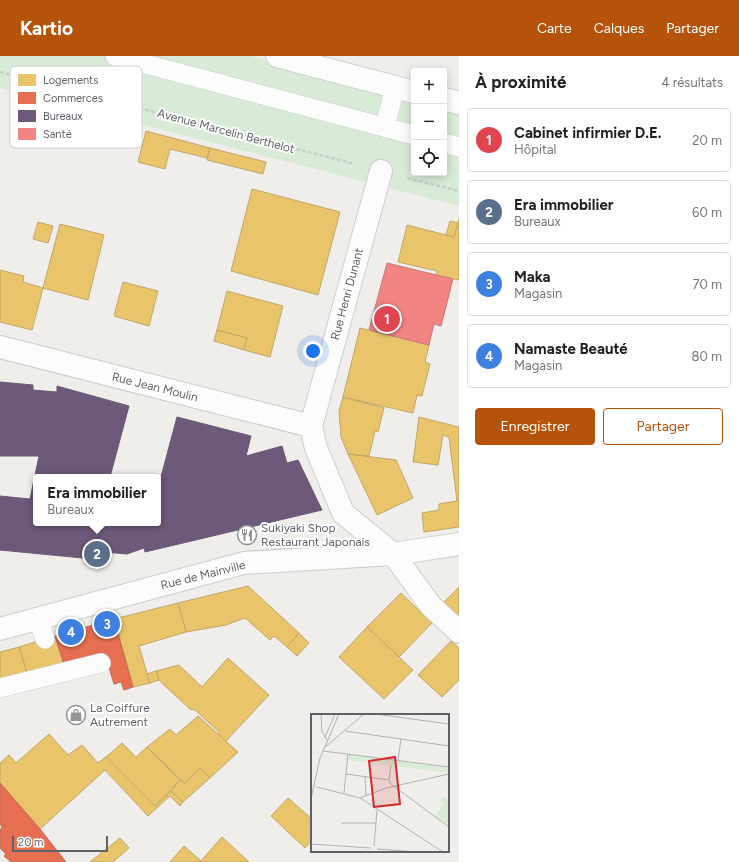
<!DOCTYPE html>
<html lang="fr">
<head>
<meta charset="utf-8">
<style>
	:root { --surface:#fff; --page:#f6f6f6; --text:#202124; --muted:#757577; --line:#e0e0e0; --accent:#b45309 }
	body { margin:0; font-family:Figtree,sans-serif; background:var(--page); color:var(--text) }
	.controls { position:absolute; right:12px; top:12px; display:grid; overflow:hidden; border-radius:4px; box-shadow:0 2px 10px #0003 }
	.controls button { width:36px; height:36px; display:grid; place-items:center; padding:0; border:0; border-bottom:1px solid var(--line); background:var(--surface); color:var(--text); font:20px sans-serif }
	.scale { position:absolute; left:12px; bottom:10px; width:96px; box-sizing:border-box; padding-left:4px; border:2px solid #5f6368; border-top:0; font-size:11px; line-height:14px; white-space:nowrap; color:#5f6368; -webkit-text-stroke:3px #fff; paint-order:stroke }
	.you { position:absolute; left:313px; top:295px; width:14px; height:14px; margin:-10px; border:3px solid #fff; border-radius:50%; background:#1a73e8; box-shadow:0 0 0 6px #1a73e833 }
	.badge { display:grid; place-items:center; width:26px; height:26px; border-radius:50%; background:var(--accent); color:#fff; font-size:13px; font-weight:700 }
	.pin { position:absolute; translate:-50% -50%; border:2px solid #fff; box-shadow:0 1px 4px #0006 }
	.popup { position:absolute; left:33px; top:418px; width:128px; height:52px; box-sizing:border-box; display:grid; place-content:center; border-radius:4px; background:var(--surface); filter:drop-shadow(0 1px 3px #0005); font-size:13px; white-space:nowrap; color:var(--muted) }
	.popup b { font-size:15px; color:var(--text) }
	.popup::after { content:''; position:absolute; left:50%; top:100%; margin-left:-8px; border:8px solid transparent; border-top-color:var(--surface) }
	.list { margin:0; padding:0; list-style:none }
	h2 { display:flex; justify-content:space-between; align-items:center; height:52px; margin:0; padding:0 16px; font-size:17px }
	h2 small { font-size:13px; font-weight:400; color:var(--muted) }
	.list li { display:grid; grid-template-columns:26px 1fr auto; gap:12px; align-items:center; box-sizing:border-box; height:64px; margin:0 8px 8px; padding:0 8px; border:1px solid var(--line); border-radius:4px }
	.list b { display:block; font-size:15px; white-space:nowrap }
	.list p { margin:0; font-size:13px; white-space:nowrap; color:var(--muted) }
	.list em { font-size:13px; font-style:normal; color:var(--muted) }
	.actions { display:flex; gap:8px; padding:12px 16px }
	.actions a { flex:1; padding:9px 0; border:1px solid var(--accent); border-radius:4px; text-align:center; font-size:14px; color:var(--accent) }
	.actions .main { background:var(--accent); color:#fff }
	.icon { flex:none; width:22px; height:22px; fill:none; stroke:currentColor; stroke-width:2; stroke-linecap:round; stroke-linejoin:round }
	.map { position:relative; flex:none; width:459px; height:806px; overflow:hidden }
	header { display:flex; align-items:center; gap:24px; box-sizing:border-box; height:56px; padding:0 20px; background:var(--accent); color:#fff }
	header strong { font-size:19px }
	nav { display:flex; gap:22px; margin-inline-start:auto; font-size:14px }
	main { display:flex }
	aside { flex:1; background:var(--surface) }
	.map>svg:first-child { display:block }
</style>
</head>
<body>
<header>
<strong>Kartio</strong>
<nav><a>Carte</a><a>Calques</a><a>Partager</a></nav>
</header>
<main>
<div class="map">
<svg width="459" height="806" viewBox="0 0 459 806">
	<rect width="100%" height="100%" fill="#efeeea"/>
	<polygon fill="#d8ebd6" points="0,0 250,0 414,43 414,117 444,117 444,50 459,54 459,150 0,32"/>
	<g fill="#e9c46a" stroke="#c0a769">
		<polygon points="87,60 110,65 106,80 84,74"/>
		<polygon points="146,75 210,92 207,102 170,93 165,113 138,106"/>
		<polygon points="210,92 266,106 263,118 207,104"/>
		<polygon points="252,133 340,156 318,239 231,215"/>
		<polygon points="459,163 459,224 436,219 437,215 398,206 407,169 454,181"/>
		<polygon points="450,165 458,167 454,181 446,179"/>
		<polygon points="38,166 53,170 48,187 33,183"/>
		<polygon points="60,168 104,179 88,244 43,232"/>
		<polygon points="0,214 24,220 23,226 43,232 32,274 0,266"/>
		<polygon points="123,226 158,235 149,270 114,260"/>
		<polygon points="227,235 283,250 270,301 244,294 247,282 217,274"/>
		<polygon points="360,272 429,289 425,306 430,308 422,340 417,339 413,357 343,341"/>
		<polygon points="217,274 247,282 244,294 214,285"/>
		<polygon points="343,341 384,352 378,376 375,375 369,400 348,398 341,381 339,355"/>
		<polygon points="419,361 459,371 459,445 457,445 449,381 443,379 438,409 413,406"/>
		<polygon points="348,398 396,404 413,442 377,459"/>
		<polygon points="457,445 459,445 459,471 424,476 422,457 439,454 439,448"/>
		<polygon points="248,530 299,577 287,591 274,580 270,584 245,562 226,569 186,576 178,547"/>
		<polygon points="459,531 459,560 444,546"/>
		<polygon points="401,537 432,567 399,601 367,571"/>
		<polygon points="178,547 186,576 139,590 150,627 133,631 114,563"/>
		<polygon points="367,571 413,614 384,643 339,601"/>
		<polygon points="299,577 309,587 297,600 287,591"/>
		<polygon points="55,580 64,608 27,617 19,591"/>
		<polygon points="451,585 459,592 459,624 442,641 418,619"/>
		<polygon points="19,591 27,617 0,624 0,596"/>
		<polygon points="228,602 269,639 226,685 219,679 219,676 195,654 190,653 166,631 159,624 156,615 179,609 202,631"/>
		<polygon points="156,615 159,624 150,627 147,618"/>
		<polygon points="198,660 238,696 210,722 200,712 185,727 147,691 170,673 176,679"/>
		<polygon points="49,678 68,699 82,689 98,707 106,701 155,750 171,735 183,746 180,750 170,740 148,760 105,714 40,773 0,727 0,707 9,699 16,707"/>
		<polygon points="122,687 136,701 147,691 180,724 155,750 106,701"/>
		<polygon points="200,712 210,722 183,746 171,735 180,724 185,727"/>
		<polygon points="288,742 312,763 312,784 305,792 271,760"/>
		<polygon points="222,781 249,806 200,806"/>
		<polygon points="120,782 129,792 113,806 90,806"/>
		<polygon points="184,790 201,805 200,806 170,806"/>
	</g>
	<g fill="#e76f51" stroke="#be6b58">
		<polygon points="114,563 133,631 124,634 121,626 114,628 105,598 64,608 55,580"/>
		<polygon points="0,727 40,773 66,806 11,806 4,800 6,798 0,792 0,774 2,771 0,768"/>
	</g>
	<polygon fill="#6d597a" stroke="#695c75" points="0,326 33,329 33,334 57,336 57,330 129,350 110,421 36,421 36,467 158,467 158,432 177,361 251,380 246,400 282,390 287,407 298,404 322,454 145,496 144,492 127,498 104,496 103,504 0,494 0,440 30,443 39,400 0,400"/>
	<polygon fill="#f28482" stroke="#c67a7a" points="387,207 453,223 441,270 434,268 429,289 369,274"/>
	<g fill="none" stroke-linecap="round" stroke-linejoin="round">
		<defs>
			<g id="lane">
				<polyline points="115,0 414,79"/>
				<polyline points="385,71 395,31"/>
				<polyline points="444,87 459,91"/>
				<polyline points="38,563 45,583"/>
				<polyline points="0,632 101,607"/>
			</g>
			<g id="street">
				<polyline points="277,0 414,36"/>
				<polyline points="444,43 459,47"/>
				<polyline points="381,115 311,370 316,392 343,457 393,498 431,550 459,576"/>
				<polyline points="0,291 311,370"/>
				<polyline points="0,573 244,507 393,498 459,488"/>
			</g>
		</defs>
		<use href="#lane" stroke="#cbcccc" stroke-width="20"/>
		<use href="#street" stroke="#cbcccc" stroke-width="24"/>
		<g stroke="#cacfcc" stroke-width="2.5" stroke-dasharray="4 2" stroke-linecap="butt">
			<polyline points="0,16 354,108"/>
			<polyline points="407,122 459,135"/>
		</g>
		<use href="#lane" stroke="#fdfcfc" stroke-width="19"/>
		<use href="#street" stroke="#fdfcfc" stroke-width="22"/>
	</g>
	<defs>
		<symbol id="restaurant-ring" viewBox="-11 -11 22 22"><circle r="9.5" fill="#fff" stroke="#919496" stroke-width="1.5"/><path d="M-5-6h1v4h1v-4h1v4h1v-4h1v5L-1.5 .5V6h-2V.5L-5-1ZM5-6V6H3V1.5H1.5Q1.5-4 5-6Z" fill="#919496"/></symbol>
		<symbol id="shop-ring" viewBox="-11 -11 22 22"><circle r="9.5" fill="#fff" stroke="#919496" stroke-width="1.5"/><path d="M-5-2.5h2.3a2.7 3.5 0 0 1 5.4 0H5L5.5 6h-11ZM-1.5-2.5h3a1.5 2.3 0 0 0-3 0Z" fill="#919496"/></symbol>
	</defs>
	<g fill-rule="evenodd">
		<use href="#restaurant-ring" x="236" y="468" width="22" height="22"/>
		<use href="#shop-ring" x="65" y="648" width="22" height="22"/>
	</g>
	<g text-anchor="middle" stroke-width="4" stroke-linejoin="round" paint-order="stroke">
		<g font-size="12" fill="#5f6368" stroke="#fff">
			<text transform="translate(226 75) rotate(15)" y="4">Avenue Marcelin Berthelot</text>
			<text transform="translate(347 238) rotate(-75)" y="4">Rue Henri Dunant</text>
			<text transform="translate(155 331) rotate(14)" y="4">Rue Jean Moulin</text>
			<text transform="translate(203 519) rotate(-14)" y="4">Rue de Mainville</text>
		</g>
		<g font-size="12" fill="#5f6368" stroke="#fff" text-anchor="start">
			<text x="261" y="476">Sukiyaki Shop<tspan x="261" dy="14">Restaurant Japonais</tspan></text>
			<text x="90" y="656">La Coiffure<tspan x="90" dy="14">Autrement</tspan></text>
		</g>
	</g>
	<g transform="translate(311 658)">
		<rect width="138" height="138" fill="#efeeea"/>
		<path d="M38 40 138 54V59L37 46Z" fill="#d8ebd6"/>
		<path d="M132 82 138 87V112L124 102 133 90 129 86Z" fill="#d8ebd6"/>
		<path fill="none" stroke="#b1b2b2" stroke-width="1" d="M10 0 11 18 16 26M64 0 138 10M34 17 138 32M14 23 24 0M13 34 53 0M12 37 138 53M87 47 90 25M80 51 78 66 80 70 138 113M35 60 78 66M54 63 55 82M6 73 49 84 132 138M33 79 37 40M49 84 75 74 138 60M0 85 9 44 28 0M30 109H65M0 130 60 134M63 132 66 96M66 135 106 138"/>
		<path fill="#d62828" fill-opacity="0.15" stroke="#d62828" stroke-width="2" d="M84 43 89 90 63 93 58 47Z"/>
		<rect width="138" height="138" fill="none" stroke="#5f6368" stroke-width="2"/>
	</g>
	<rect x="10" y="10" width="132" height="82" rx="6" fill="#fff" stroke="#cfd0d2" stroke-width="1"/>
	<rect x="18" y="18" width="18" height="12" fill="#e9c46a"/>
	<rect x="18" y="36" width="18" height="12" fill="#e76f51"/>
	<rect x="18" y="54" width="18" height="12" fill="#6d597a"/>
	<rect x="18" y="72" width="18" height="12" fill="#f28482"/>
	<g font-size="11" fill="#5f6368">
		<text x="43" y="28">Logements</text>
		<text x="43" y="46">Commerces</text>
		<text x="43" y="64">Bureaux</text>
		<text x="43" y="82">Santé</text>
	</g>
</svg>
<div class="controls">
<button>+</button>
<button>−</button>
<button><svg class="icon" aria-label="locate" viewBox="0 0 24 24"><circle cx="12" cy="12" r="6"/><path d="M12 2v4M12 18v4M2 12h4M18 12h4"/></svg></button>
</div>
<div class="scale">20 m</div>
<div class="you"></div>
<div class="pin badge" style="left:387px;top:263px;background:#e0444e">1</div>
<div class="pin badge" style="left:97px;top:498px;background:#5c6f8a">2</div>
<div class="popup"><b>Era immobilier</b>Bureaux</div>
<div class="pin badge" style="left:107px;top:568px;background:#3f7fe0">3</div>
<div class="pin badge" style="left:71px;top:576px;background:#3f7fe0">4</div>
</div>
<aside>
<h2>À proximité<small>4 résultats</small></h2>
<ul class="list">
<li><span class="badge" style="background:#e0444e">1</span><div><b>Cabinet infirmier D.E.</b><p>Hôpital</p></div><em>20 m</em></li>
<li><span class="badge" style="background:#5c6f8a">2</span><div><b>Era immobilier</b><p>Bureaux</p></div><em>60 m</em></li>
<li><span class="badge" style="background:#3f7fe0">3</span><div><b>Maka</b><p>Magasin</p></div><em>70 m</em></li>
<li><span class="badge" style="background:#3f7fe0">4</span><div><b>Namaste Beauté</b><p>Magasin</p></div><em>80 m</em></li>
</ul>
<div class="actions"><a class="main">Enregistrer</a><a>Partager</a></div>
</aside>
</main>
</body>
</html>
